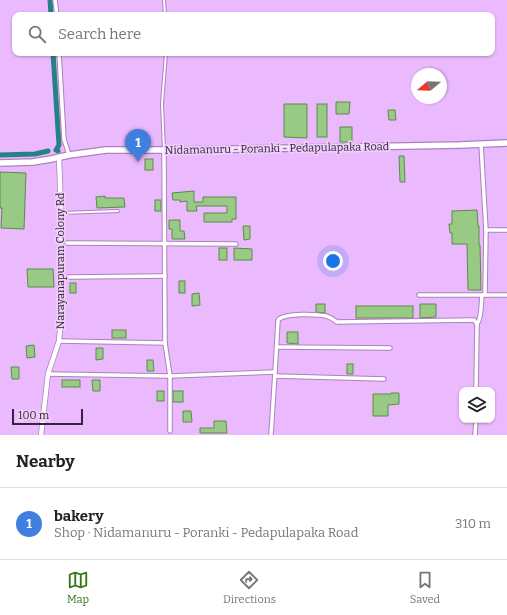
<!DOCTYPE html>
<html lang="en">
<head>
<meta charset="utf-8">
<style>
	:root { --surface:#fff; --page:#f6f6f6; --text:#222; --muted:#767676; --line:#e0e0e0; --accent:#367611 }
	body { margin:0; font-family:Bitter,serif; background:var(--page); color:var(--text) }
	.controls { position:absolute; right:12px; bottom:12px; display:grid; overflow:hidden; border-radius:8px; box-shadow:0 1px 3px #0004 }
	.controls button { width:36px; height:36px; display:grid; place-items:center; padding:0; border:0; border-bottom:1px solid var(--line); background:var(--surface); color:var(--text); font:20px sans-serif }
	.compass { position:absolute; left:411px; top:68px; width:36px; height:36px; border-radius:50%; background:var(--surface); box-shadow:0 1px 3px #0004; rotate:251deg }
	.scale { position:absolute; left:12px; bottom:10px; width:71px; box-sizing:border-box; padding-left:4px; border:2px solid #36233d; border-top:0; font-size:11px; line-height:14px; white-space:nowrap; color:#36233d; -webkit-text-stroke:3px #edcff8; paint-order:stroke }
	.you { position:absolute; left:333px; top:261px; width:14px; height:14px; margin:-10px; border:3px solid #fff; border-radius:50%; background:#1a73e8; box-shadow:0 0 0 6px #1a73e833 }
	.badge { display:grid; place-items:center; width:26px; height:26px; border-radius:50%; background:var(--accent); color:#fff; font-size:13px; font-weight:700 }
	.pin { position:absolute; translate:-50% -33px; filter:drop-shadow(0 1px 2px #0008) }
	.pin::after { content:''; position:absolute; top:21px; width:14px; height:12px; background:inherit; clip-path:polygon(0 0,100% 0,50% 100%) }
	.list { margin:0; padding:0; list-style:none }
	h2 { display:flex; justify-content:space-between; align-items:center; height:52px; margin:0; padding:0 16px; font-size:17px }
	h2 small { font-size:13px; font-weight:400; color:var(--muted) }
	.list li { display:grid; grid-template-columns:26px 1fr auto; gap:12px; align-items:center; box-sizing:border-box; height:72px; padding:0 16px; border-top:1px solid var(--line) }
	.list b { display:block; font-size:15px; white-space:nowrap }
	.list p { margin:0; font-size:13px; white-space:nowrap; color:var(--muted) }
	.list em { font-size:13px; font-style:normal; color:var(--muted) }
	.icon { flex:none; width:22px; height:22px; fill:none; stroke:currentColor; stroke-width:2; stroke-linecap:round; stroke-linejoin:round }
	.map { position:relative; flex:none; width:507px; height:435px; overflow:hidden }
	.search { position:absolute; background:var(--surface); box-shadow:0 1px 3px #0004; left:12px; right:12px; top:12px; height:44px; display:flex; align-items:center; gap:10px; box-sizing:border-box; padding:0 14px; border-radius:8px; color:var(--muted); font-size:15px }
	.sheet { height:124px; background:var(--surface) }
	nav { display:flex; justify-content:space-around; align-items:center; box-sizing:border-box; height:56px; border-top:1px solid var(--line); background:var(--surface); font-size:11px; color:var(--muted) }
	nav a { display:grid; justify-items:center; gap:2px }
	nav .on { color:var(--accent) }
	.map>svg:first-child { display:block }
</style>
</head>
<body>
<div class="map">
<svg width="507" height="435" viewBox="0 0 507 435">
	<rect width="100%" height="100%" fill="#ebb9fd"/>
	<g fill="none" stroke-linecap="round" stroke-linejoin="round">
		<g stroke="#248284" stroke-width="5">
			<polyline points="50,0 51,15"/>
			<polyline points="53,53 59,145 56,150 58,151"/>
			<polyline points="0,155 35,154 48,151"/>
		</g>
	</g>
	<g fill="#98ca85" stroke="#5c8a49">
		<polygon points="336,102 350,102 349,114 336,114"/>
		<polygon points="284,104 307,104 307,138 284,137"/>
		<rect x="317" y="104" width="10" height="33"/>
		<polygon points="388,110 395,110 396,120 389,120"/>
		<rect x="340" y="127" width="12" height="15"/>
		<polygon points="399,156 404,156 405,182 400,182"/>
		<rect x="145" y="159" width="8" height="11"/>
		<polygon points="0,172 26,173 24,229 1,228 2,208 0,208"/>
		<polygon points="194,191 194,202 203,202 203,197 236,197 236,219 232,219 232,222 204,222 204,213 227,213 227,206 196,206 197,211 187,211 187,201 180,202 180,200 173,200 172,193"/>
		<polygon points="105,196 105,198 124,198 125,207 97,208 96,197"/>
		<rect x="155" y="200" width="6" height="11"/>
		<polygon points="477,210 478,226 479,226 479,245 480,245 481,290 468,290 467,244 452,244 452,233 450,233 449,224 452,224 452,211"/>
		<polygon points="169,220 180,220 180,231 184,231 185,239 172,239 172,229 169,229"/>
		<polygon points="243,226 250,226 250,239 244,240"/>
		<rect x="219" y="248" width="8" height="12"/>
		<polygon points="234,248 252,249 252,260 234,260"/>
		<polygon points="27,269 53,269 54,287 28,287"/>
		<rect x="179" y="281" width="6" height="12"/>
		<rect x="70" y="283" width="6" height="10"/>
		<polygon points="199,293 200,305 192,306 192,294"/>
		<polygon points="316,304 325,304 325,313 316,312"/>
		<polygon points="420,304 436,304 436,317 420,318"/>
		<rect x="356" y="306" width="57" height="12"/>
		<rect x="112" y="330" width="14" height="8"/>
		<polygon points="287,332 298,332 298,344 287,343"/>
		<polygon points="34,345 35,357 27,358 26,346"/>
		<polygon points="96,348 103,348 103,359 96,360"/>
		<polygon points="147,360 153,360 154,371 147,371"/>
		<rect x="347" y="364" width="6" height="10"/>
		<polygon points="11,367 19,367 19,379 12,379"/>
		<rect x="62" y="380" width="18" height="7"/>
		<polygon points="92,380 100,380 100,391 93,391"/>
		<rect x="157" y="391" width="7" height="10"/>
		<rect x="173" y="391" width="10" height="11"/>
		<polygon points="391,393 399,393 399,404 388,405 388,416 373,416 373,394 391,394"/>
		<polygon points="183,411 191,411 192,422 183,422"/>
		<polygon points="214,421 226,421 227,433 200,433 200,428 214,428"/>
	</g>
	<g fill="none" stroke-linecap="round" stroke-linejoin="round">
		<defs>
			<g id="service">
				<polyline points="164,0 165,15"/>
				<polyline points="164,150 162,104 166,53"/>
				<polyline points="61,213 118,211"/>
			</g>
			<g id="minor">
				<polyline points="55,0 57,15"/>
				<polyline points="59,53 64,139 69,155"/>
				<polyline points="481,144 486,230 485,295"/>
				<polyline points="164,150 165,343 170,376 170,431"/>
				<polyline points="486,230 507,230"/>
				<polyline points="67,243 236,244"/>
				<polyline points="69,277 165,276"/>
				<polyline points="419,295 507,295"/>
				<path d="M477 324C482 318 481 303 482 295"/>
				<polyline points="59,341 165,343"/>
				<polyline points="277,347 390,348"/>
				<path d="M275 372 278 321 279 319C287 313 316 314 326 316 331 317 334 320 337 322L474 320 477 324 476 390"/>
				<polyline points="48,374 170,376 275,372 271,435"/>
				<polyline points="275,376 384,379"/>
				<polyline points="475,435 476,420"/>
			</g>
			<polyline id="tertiary" points="41,435 48,374 59,341 61,320 61,213 59,157"/>
			<polyline id="secondary" points="0,163 33,162 51,159 69,155 106,150 181,150 460,145 507,143"/>
		</defs>
		<use href="#service" stroke="#af7fc0" stroke-width="4"/>
		<use href="#minor" stroke="#af7fc0" stroke-width="5.5"/>
		<use href="#tertiary" stroke="#af7fc0" stroke-width="6"/>
		<use href="#secondary" stroke="#af7fc0" stroke-width="8"/>
		<use href="#service" stroke="#fff" stroke-width="2"/>
		<use href="#minor" stroke="#fff" stroke-width="3.5"/>
		<use href="#tertiary" stroke="#fff" stroke-width="4.5"/>
		<use href="#secondary" stroke="#fff" stroke-width="5.5"/>
	</g>
	<g text-anchor="middle" stroke-width="3.5" stroke-linejoin="round" paint-order="stroke">
		<g font-size="11" fill="#36233d" stroke="#edcff8">
			<text transform="translate(277 148) rotate(-1)" y="4">Nidamanuru - Poranki - Pedapulapaka Road</text>
			<text transform="translate(60 261) rotate(-90)" y="4">Narayanapuram Colony Rd</text>
		</g>
	</g>
</svg>
<div class="controls">
<button><svg class="icon" aria-label="layers" viewBox="0 0 24 24"><path d="M12 4l9 5-9 5-9-5zM3 14l9 5 9-5"/></svg></button>
</div>
<svg class="compass" viewBox="-18 -18 36 36"><path d="M0-13l5 13h-10z" fill="#e53935"/><path d="M0 13l5-13h-10z" fill="#767676"/></svg>
<div class="scale">100 m</div>
<div class="you"></div>
<div class="pin badge" style="left:138px;top:162px;background:#3f7fe0">1</div>
<div class="search"><svg class="icon" aria-label="search" viewBox="0 0 24 24"><circle cx="10" cy="10" r="6"/><path d="M15 15l6 6"/></svg>Search here</div>
</div>
<section class="sheet">
<h2>Nearby<small></small></h2>
<ul class="list">
<li><span class="badge" style="background:#3f7fe0">1</span><div><b>bakery</b><p>Shop · Nidamanuru - Poranki - Pedapulapaka Road</p></div><em>310 m</em></li>
</ul>
</section>
<nav>
<a class="on"><svg class="icon" aria-label="map" viewBox="0 0 24 24"><path d="M3 6l6-2 6 2 6-2v14l-6 2-6-2-6 2zM9 4v14M15 6v14"/></svg>Map</a>
<a><svg class="icon" aria-label="directions" viewBox="0 0 24 24"><path d="M12 3l9 9-9 9-9-9zM9 14v-3h6M13 9l2 2-2 2"/></svg>Directions</a>
<a><svg class="icon" aria-label="saved" viewBox="0 0 24 24"><path d="M7 4h10v16l-5-4-5 4z"/></svg>Saved</a>
</nav>
</body>
</html>
